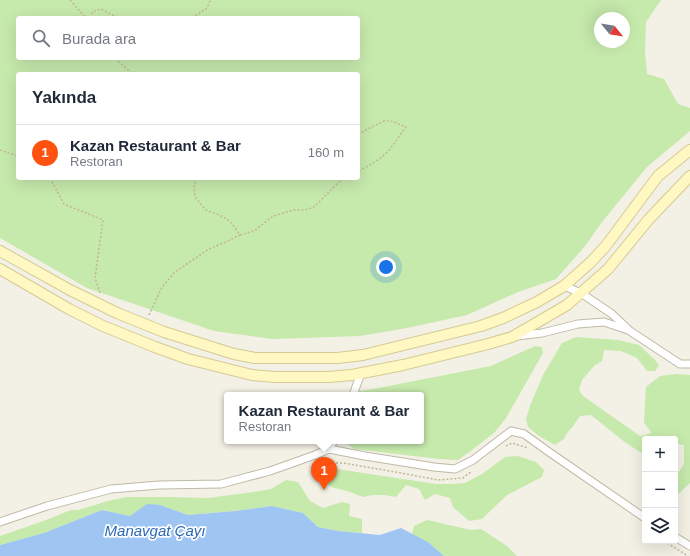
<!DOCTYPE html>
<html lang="tr">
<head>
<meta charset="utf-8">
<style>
	:root { --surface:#fff; --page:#f2f2f3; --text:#1f2937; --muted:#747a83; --line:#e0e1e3; --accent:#ff5110 }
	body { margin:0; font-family:Helvetica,sans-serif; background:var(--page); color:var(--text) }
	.controls { position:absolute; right:12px; bottom:12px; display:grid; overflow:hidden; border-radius:4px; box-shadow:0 4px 16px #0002 }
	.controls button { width:36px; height:36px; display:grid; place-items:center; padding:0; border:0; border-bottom:1px solid var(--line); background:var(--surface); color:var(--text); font:20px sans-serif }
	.compass { position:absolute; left:594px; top:12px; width:36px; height:36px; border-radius:50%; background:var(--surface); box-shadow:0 4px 16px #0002; rotate:120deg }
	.you { position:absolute; left:386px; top:267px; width:14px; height:14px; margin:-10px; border:3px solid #fff; border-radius:50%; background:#1a73e8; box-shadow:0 0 0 6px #1a73e833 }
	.badge { display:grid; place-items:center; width:26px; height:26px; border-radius:50%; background:var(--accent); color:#fff; font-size:13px; font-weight:700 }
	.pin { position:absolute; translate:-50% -33px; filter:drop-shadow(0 1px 2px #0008) }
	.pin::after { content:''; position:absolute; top:21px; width:14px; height:12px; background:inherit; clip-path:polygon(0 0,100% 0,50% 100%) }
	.popup { position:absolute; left:224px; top:392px; width:200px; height:52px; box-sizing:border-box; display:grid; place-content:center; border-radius:4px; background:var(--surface); filter:drop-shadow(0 1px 3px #0005); font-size:13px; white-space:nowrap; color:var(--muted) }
	.popup b { font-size:15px; color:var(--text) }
	.popup::after { content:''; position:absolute; left:50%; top:100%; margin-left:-8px; border:8px solid transparent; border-top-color:var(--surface) }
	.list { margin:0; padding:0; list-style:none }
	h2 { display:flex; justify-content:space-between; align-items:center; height:52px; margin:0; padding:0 16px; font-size:17px }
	h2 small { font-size:13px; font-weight:400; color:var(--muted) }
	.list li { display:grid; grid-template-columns:26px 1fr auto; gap:12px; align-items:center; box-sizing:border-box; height:56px; padding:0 16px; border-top:1px solid var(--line) }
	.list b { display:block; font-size:15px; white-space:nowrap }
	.list p { margin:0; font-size:13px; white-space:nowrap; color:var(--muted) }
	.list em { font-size:13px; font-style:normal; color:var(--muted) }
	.icon { flex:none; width:22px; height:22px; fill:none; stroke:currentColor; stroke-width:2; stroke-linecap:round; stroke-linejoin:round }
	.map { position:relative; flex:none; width:690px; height:556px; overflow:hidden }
	.search { position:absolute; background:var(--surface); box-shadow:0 4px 16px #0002; left:16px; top:16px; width:344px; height:44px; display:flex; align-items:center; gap:10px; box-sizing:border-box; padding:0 14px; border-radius:4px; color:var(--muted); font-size:15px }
	.panel { position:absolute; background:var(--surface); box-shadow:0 4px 16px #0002; left:16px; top:72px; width:344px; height:108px; border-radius:4px }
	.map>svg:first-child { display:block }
</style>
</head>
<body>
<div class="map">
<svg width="690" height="556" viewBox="0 0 690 556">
	<rect width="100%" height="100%" fill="#f3f0e5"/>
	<g fill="#c6e9ac" fill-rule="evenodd">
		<path d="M0 0H661L646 22 645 51 647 74 664 79 678 104 690 108V131L647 167 602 222 585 246 556 279 518 292 467 315 407 328 360 336 273 339 214 331 87 288 0 238ZM18 18H358V58H18ZM600 18H624V42H600ZM18 74H358V178H18Z"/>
		<polygon points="576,337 618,340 639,345 654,359 659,365 655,371 647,371 637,358 621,351 604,350 602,361 594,366 582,380 579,390 583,396 640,436 652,433 644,423 646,387 660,376 675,374 690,375 690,483 675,497 675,478 684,464 684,445 675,444 675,439 645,439 645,455 626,443 591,415 580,416 573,426 567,433 564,439 555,445 539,436 528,427 526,419 530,406 543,375 562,343"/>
		<polygon points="535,346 542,347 543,353 506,418 494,433 472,450 458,460 439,459 354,449 345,442 345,441 421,441 421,395 340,395 340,394 368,390 491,366"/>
		<polygon points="518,456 536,462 544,470 542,477 507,495 482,519 469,521 453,507 450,498 435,494 425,500 419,489 406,485 396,497 384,495 372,495 363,497 347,491 331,487 322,480 323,473 332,467 343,470 436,484 451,484 465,483 482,474 505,457"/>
		<polygon points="286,480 298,482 310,501 323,508 342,502 350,504 349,516 362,519 362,533 338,531 318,527 303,513 272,506 235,511 188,515 160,505 130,516 102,510 44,533 0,545 0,536 49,519 71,510 78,510 108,501 127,497 168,497 208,498 254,492 271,489"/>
		<polygon points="427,520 471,530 481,529 507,546 517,556 444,556 428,542 412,534 414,526"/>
	</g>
	<polygon fill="#9fc6f2" points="147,504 160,505 188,515 235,511 272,506 303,513 318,527 338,531 380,535 401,528 428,542 444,556 0,556 0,545 44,533 102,510 130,516"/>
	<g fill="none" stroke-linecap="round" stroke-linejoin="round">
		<defs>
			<g id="street">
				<polyline points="564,286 581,293 612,314 630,331 680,364 690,364"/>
				<polyline points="517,336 542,333 578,324 604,322 628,330"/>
				<polyline points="353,395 361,373"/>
				<polyline points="329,449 365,456 434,467 455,469 473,460 511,431 524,434 549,452 645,518"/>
				<polyline points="0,522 47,506 111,489 159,485 221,484 270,471 315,455 329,449 334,441"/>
				<polyline points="675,537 690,546"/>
			</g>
			<g id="secondary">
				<polyline points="0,251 70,290 117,313 164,332 234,354 255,358 337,358 363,355 481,326 503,318 537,302 564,286 591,262 605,247 658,176 690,150"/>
				<polyline points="0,269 69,309 103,326 155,347 188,359 252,375 275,377 328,377 352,375 403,365 488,344 512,337 567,305 608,269 649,219 690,176"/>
			</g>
		</defs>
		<use href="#street" stroke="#bfb9a7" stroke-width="9"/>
		<use href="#secondary" stroke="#d5cb93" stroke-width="12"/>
		<g stroke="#c1b798" stroke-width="1.5" stroke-dasharray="2 2" stroke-linecap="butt">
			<polyline points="70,0 86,18"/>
			<polyline points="91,18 92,12 101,9 118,18"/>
			<polyline points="192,18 207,8 210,1 209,0"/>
			<polyline points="116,58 119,62 133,74"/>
			<path d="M358 134 386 120 394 122 406 127C401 133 398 139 393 145 385 157 371 165 358 171"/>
			<polyline points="0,150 18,156"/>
			<polyline points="50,178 64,204 103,220 95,278 100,293"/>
			<polyline points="240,235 254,231 273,216 294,210 305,210 314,207 339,182 345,178"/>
			<polyline points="149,315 162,287 175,272 209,249 228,241 240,235 233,225 227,219 219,215 206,210 195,197 194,187 196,178"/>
			<polyline points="506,446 512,443 528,448"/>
			<polyline points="320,463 343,463 401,473 438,480 463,478 472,471"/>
			<polyline points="664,541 688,556"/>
		</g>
		<use href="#street" stroke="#fff" stroke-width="7"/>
		<use href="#secondary" stroke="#fff8c3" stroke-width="10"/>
	</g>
	<g text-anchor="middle" stroke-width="3.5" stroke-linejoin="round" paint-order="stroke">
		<g font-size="15" font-style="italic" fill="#2b69b4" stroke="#fff">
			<text x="155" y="536">Manavgat Çayı</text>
		</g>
	</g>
</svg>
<div class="controls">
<button>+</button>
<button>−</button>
<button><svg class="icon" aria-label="layers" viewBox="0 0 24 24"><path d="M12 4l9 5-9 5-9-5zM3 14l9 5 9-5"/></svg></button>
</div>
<svg class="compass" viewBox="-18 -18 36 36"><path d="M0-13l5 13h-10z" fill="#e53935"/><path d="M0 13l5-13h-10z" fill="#747a83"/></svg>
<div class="you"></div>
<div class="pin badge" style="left:324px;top:490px">1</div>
<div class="popup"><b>Kazan Restaurant &amp; Bar</b>Restoran</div>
<div class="search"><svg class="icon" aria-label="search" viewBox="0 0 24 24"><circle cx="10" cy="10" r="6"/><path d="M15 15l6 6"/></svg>Burada ara</div>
<section class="panel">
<h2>Yakında<small></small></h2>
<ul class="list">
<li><span class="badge">1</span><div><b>Kazan Restaurant &amp; Bar</b><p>Restoran</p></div><em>160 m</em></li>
</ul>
</section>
</div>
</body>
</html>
